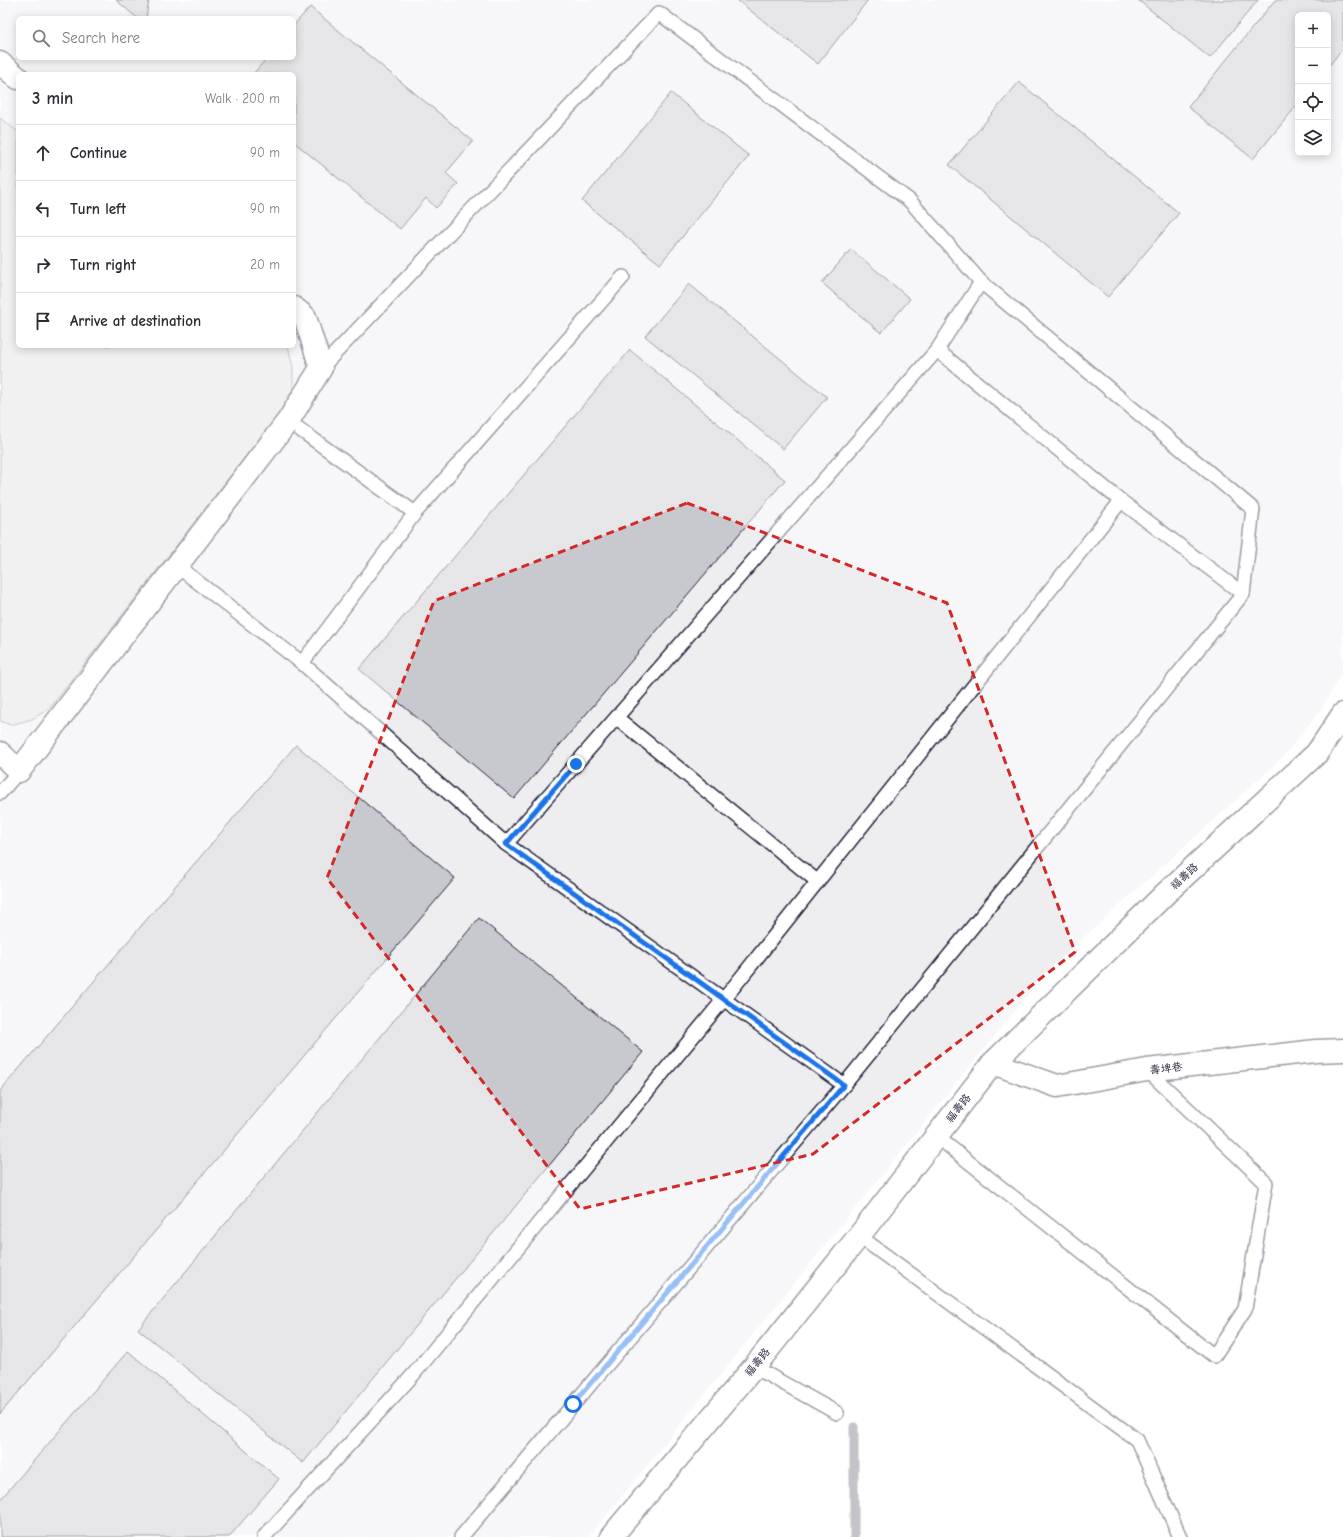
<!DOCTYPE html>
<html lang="en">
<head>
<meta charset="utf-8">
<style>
	:root { --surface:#fff; --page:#f2f2f3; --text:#2b2b33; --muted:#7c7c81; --line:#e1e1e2 }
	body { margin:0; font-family:"Comic Neue","LXGW WenKai TC",sans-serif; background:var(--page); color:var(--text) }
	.controls { position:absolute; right:12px; top:12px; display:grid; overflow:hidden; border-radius:6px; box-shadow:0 2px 10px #0003 }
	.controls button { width:36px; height:36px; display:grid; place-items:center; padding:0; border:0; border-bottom:1px solid var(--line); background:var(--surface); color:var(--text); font:20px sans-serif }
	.stop { position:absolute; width:12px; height:12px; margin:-9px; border:3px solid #1a73e8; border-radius:50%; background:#fff }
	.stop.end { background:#1a73e8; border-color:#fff; box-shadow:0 1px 4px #0008 }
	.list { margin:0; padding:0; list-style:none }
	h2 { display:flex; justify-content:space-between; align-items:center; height:52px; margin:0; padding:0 16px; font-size:17px }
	h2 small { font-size:13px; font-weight:400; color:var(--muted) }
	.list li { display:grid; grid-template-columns:26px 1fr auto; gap:12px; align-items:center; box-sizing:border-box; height:56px; padding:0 16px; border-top:1px solid var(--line) }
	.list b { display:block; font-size:15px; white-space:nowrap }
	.list em { font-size:13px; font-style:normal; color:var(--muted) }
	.icon { flex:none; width:22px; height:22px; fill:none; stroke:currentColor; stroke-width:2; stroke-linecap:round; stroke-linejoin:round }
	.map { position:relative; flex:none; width:1343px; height:1537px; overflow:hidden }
	.search { position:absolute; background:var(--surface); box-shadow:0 2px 10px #0003; left:16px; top:16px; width:280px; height:44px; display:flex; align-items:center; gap:10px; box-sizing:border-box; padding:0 14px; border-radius:6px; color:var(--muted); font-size:15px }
	.panel { position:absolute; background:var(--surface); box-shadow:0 2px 10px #0003; left:16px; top:72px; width:280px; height:276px; border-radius:6px }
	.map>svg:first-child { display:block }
</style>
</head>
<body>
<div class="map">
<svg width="1343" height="1537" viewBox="0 0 1343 1537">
	<rect width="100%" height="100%" fill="#fff"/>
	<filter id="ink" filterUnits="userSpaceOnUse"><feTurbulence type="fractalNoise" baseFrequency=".025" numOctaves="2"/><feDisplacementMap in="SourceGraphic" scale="8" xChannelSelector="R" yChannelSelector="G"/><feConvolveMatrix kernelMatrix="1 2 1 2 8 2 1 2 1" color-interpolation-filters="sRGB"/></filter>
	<g filter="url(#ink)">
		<path fill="#eeeef1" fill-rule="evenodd" d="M0 0H1343V670L1321 710 1282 758 1047 971 611 1510 588 1537H0ZM1298 15H1328V153H1298ZM18 18H294V58H18ZM18 74H294V346H18Z"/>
		<polygon fill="#dfdfe2" stroke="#80808e" points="0,118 18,132 18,346 288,346 293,367 293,389 281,411 50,708 32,719 11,725 0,721"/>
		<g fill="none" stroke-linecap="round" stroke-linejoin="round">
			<polyline stroke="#7a7a88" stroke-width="9" points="854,1537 854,1427"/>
		</g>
		<g fill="#c8c8cf" stroke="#22223b">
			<polygon points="116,0 149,0 146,18 137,18"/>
			<polygon points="737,0 868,0 818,64"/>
			<polygon points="1138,0 1258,0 1210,58"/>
			<polygon points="1275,0 1343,0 1343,48 1328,67 1328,15 1298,15 1298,104 1253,159 1188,107"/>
			<polygon points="310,7 473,141 446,173 458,184 436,208 426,198 400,229 294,142 294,74 253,74 267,58 294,58 294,25"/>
			<polygon points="1019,82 1179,213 1108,297 949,165"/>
			<polygon points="671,93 749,156 660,264 582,201"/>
			<polygon points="851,249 910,299 881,333 822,283"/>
			<polygon points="689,284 827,397 783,449 645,336"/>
			<polygon points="630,350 785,480 514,799 359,669"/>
			<polygon points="296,745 455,878 0,1414 0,1091"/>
			<polygon points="479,918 643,1052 303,1463 138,1329"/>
			<polygon points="128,1351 279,1479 229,1537 0,1537 0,1500"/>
		</g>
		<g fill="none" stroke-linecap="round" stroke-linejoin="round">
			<defs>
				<g id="lane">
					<polyline points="937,350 1121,501 1243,594"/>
					<polyline points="321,368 659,13 910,201 981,282 1253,509 1243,594 844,1085 461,1537"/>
					<polyline points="288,421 415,513"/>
					<polyline points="177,566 302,663 506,844 844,1085"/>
					<polyline points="302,663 415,513 623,277"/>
					<polyline points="617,718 818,882"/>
					<polyline points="0,793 19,771"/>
					<polyline points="506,844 937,350 981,282"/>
					<polyline points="936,1136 1214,1356 1245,1309 1266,1183 1147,1070"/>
					<polyline points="859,1236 1137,1440 1180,1537"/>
					<polyline points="754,1367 837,1413"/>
					<polyline points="264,1537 413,1375 724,999 1121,501"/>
				</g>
				<g id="street">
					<polyline points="0,63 18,78"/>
					<polyline points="0,753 19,771 288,421 321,368 305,317 294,308"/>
					<polyline points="993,1063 1057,1086 1147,1070 1316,1051 1343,1050"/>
				</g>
				<polyline id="secondary" points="611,1537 754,1367 859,1236 993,1063 1166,893 1317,753 1343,714"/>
			</defs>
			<use href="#lane" stroke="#22223b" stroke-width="16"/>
			<use href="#street" stroke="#22223b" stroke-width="25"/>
			<use href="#secondary" stroke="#22223b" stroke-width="25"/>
			<use href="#lane" stroke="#fff" stroke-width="13"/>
			<use href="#street" stroke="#fff" stroke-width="22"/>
			<use href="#secondary" stroke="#fff" stroke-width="22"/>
		</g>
	</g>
	<g fill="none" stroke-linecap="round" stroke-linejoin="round" filter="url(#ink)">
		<polyline stroke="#1a73e8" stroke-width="5" points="573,1404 844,1085 506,844 576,764"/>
	</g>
	<path d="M0 0H1343V1537H0ZM687 503 947 603 1075 952 813 1154 580 1209 327 878 434 601Z" fill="#fff" fill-opacity=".55" fill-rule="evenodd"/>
	<path fill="none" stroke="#d62828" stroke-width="3" stroke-dasharray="8 5" stroke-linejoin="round" d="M687 503 947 603 1075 952 813 1154 580 1209 327 878 434 601Z"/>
	<g text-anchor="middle" stroke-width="3" stroke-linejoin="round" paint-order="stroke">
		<g font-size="11" fill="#22223b" stroke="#fff">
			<text transform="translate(1184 876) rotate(-43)" y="4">福壽路</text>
			<text transform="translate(1166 1068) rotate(-7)" y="4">壽埤巷</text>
			<text transform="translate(958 1108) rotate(-52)" y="4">福壽路</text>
			<text transform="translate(757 1362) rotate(-51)" y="4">福壽路</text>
		</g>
	</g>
</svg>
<div class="controls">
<button>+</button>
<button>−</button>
<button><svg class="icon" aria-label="locate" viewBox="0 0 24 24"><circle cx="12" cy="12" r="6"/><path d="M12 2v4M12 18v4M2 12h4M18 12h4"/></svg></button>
<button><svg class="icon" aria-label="layers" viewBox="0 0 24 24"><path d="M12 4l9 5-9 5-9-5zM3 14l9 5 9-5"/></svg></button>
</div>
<div class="stop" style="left:573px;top:1404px"></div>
<div class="stop end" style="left:576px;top:764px"></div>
<div class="search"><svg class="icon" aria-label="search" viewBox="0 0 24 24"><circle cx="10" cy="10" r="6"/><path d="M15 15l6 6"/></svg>Search here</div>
<section class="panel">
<h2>3 min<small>Walk · 200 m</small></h2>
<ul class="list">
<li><svg class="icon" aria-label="ahead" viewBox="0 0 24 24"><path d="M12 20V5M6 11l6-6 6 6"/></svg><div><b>Continue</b></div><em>90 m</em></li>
<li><svg class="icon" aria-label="left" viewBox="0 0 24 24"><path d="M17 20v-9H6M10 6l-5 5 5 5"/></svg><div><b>Turn left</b></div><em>90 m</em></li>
<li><svg class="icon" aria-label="right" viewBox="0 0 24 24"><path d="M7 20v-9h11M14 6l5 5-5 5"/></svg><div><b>Turn right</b></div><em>20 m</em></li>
<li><svg class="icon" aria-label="arrive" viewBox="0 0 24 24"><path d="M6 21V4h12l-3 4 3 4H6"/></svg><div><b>Arrive at destination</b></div></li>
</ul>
</section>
</div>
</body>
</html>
